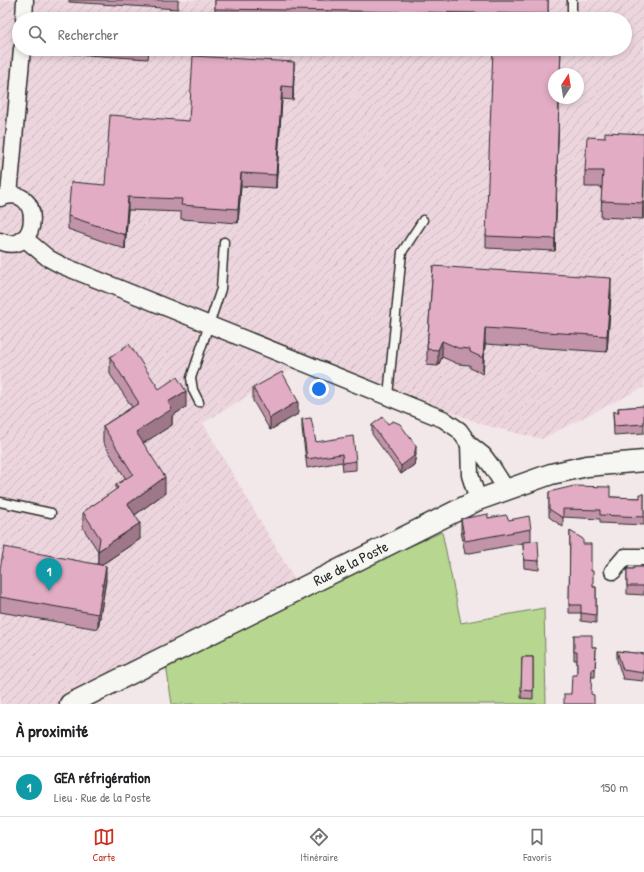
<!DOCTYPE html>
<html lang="fr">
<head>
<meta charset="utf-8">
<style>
	:root { --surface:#fff; --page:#f2f2f2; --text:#202124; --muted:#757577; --line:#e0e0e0; --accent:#c8321e }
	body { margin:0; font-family:"Patrick Hand",sans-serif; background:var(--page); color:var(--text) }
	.compass { position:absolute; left:548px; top:68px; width:36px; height:36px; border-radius:50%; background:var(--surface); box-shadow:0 2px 6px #0003; rotate:12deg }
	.you { position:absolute; left:319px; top:389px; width:14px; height:14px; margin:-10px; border:3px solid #fff; border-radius:50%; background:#1a73e8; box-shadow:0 0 0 6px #1a73e833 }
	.badge { display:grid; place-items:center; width:26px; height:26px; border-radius:50%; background:var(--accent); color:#fff; font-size:13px; font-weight:700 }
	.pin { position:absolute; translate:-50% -33px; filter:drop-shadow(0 1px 2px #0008) }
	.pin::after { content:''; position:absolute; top:21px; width:14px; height:12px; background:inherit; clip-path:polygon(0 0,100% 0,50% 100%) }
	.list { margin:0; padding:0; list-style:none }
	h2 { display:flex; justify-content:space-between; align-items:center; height:52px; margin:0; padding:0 16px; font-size:17px }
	h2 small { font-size:13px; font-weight:400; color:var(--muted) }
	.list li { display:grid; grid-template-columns:26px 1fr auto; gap:12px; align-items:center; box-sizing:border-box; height:60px; padding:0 16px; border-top:1px solid var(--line) }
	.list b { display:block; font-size:15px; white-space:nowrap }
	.list p { margin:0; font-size:13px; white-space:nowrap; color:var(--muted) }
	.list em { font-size:13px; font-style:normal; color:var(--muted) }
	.icon { flex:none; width:22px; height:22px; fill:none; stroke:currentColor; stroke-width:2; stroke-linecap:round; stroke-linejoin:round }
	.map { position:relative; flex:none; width:644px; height:704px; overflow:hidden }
	.search { position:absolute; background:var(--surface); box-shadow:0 2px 6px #0003; left:12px; right:12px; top:12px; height:44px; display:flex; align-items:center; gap:10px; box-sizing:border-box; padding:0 14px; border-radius:22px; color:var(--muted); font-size:15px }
	.sheet { height:112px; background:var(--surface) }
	nav { display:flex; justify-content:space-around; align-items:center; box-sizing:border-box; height:56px; border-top:1px solid var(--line); background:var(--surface); font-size:11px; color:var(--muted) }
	nav a { display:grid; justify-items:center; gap:2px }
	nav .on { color:var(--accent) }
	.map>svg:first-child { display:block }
</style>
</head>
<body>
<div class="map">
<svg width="644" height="704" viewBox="0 0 644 704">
	<defs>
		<pattern id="industrial-furrows" width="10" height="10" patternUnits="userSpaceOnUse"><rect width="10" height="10" fill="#edd5de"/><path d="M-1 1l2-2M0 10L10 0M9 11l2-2" fill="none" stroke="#cbb7bf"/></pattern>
	</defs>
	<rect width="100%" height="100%" fill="#f2e7e9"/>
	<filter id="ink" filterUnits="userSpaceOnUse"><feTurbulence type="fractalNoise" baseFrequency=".025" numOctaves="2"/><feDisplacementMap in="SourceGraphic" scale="8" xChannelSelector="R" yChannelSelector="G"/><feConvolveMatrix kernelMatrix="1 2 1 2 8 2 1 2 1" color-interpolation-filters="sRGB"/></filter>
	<g filter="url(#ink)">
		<path fill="url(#industrial-furrows)" fill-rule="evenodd" d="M0 0H644V387L541 439 484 425 313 356 203 423 303 594 89 704H0ZM19 19H625V49H19ZM554 74H578V98H554Z"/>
		<polygon fill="#b7d790" stroke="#71815e" points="442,532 461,623 544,608 546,704 172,704 166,665 303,594"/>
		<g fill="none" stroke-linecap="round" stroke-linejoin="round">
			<defs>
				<g id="service">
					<polyline points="572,19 572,0"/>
					<polyline points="388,396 402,252 423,220"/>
					<polyline points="199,402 193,390 191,378 221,289 224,242"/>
					<polyline points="0,502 51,513"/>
				</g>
				<g id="minor">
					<polyline points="24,19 25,0"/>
					<polyline points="9,195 22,49"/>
					<path d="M0 198C44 180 41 259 0 241"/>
					<polyline points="24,238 48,258 61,265 443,419 459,430 469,444 483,455 492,467 506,489"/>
					<polyline points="469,444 470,475 478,500"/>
					<polyline points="613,571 625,557 644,557"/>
				</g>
				<g id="tertiary">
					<path id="s1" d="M70 704 478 500 551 474 587 466 644 461"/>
				</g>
			</defs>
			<use href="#service" stroke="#2b2b2b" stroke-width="11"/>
			<use href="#minor" stroke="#2b2b2b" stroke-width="19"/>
			<use href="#tertiary" stroke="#2b2b2b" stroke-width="23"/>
			<use href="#service" stroke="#f6f6f2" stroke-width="8"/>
			<use href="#minor" stroke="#f6f6f2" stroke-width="16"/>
			<use href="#tertiary" stroke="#f6f6f2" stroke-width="20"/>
		</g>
		<g fill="#c294a9" stroke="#2b2b2b">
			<polygon points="69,0 178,0 178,9 69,2"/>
			<rect x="215" y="0" width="333" height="19"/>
			<polygon points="56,49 149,49 148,59 56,53"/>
			<polygon points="561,49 560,74 554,74 554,98 559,98 555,251 486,248 486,236"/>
			<polygon points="294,75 293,100 282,99 276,188 241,186 238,223 181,219 181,212 128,210 125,249 68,229 68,216 105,185 189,121"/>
			<polygon points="644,134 643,219 601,217 602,187 585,187 585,171 605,138"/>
			<polygon points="433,266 611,294 607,352 485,344 483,374 470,368 470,365 458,364 442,357 438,366 427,365 427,349"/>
			<polygon points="110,357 159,389 186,407 172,416 172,425 143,443 165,493 135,515 140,539 101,565 106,580 98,629 0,612 0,569 98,564 98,551 83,528 83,512 116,490 116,485 126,479 103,442 103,426 132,407 110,374"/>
			<polygon points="253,388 298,414 270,430 253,401"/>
			<polygon points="644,406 644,433 614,435 613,412 618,412 618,408"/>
			<polygon points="302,419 316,442 356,461 356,470 343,471 342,462 307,468 302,428"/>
			<polygon points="388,424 416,454 414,465 401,474 372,434 372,425"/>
			<polygon points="549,492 610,497 640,498 644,494 644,525 600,523 600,519 563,517 563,527 549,517"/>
			<polygon points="488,518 509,520 531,529 531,541 539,561 539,570 524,568 523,543 465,554 461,531 461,519"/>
			<polygon points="570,531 583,544 591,571 593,587 596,587 596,623 581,621 581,613 569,613"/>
			<polygon points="644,567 644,595 627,594 627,569 634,569"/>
			<polygon points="574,635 592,647 596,647 595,677 592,677 571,694 577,675 577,660 574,660"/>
			<polygon points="617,651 644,654 644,681 623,679 617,660"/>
			<polygon points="522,657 533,657 533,699 521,698"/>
		</g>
		<g fill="#9e7889" stroke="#2b2b2b">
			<polygon points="294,62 294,75 293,100 293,87"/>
			<polygon points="282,86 282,99 276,188 276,175"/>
			<polygon points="559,98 555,251 555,239"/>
			<polygon points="241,173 241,186 238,223 238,209"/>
			<polygon points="644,180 644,196 643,219 643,203"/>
			<polygon points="128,197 128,210 125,249 125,235"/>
			<polygon points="611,278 611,294 607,352 607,336"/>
			<polygon points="485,328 485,344 483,374 483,358"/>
			<polygon points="442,341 442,357 438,366 438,350"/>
			<polygon points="186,391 186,407 172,416 172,425 136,448 136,432 168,402"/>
			<polygon points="298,401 298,414 270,430 270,418"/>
			<polygon points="416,446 416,454 414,465 401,474 401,466"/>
			<polygon points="165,477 165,493 128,520 128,504"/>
			<polygon points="140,523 140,539 98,567 98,551"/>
			<polygon points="106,566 106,580 98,629 98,614"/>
		</g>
		<g fill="#e1acc4" stroke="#2b2b2b">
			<polygon points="215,0 548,0 548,14 215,9"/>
			<polygon points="58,17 81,19 58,19"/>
			<polygon points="493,49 561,49 560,74 554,74 554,98 559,98 555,239 486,236"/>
			<polygon points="193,56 294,62 293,87 282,86 276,175 241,173 238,209 181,205 182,199 128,197 125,235 68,216 71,182 105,185 110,115 189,121"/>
			<polygon points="605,132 644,134 644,180 643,203 601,201 603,171 585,171 587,137 605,138"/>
			<polygon points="433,266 611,278 607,336 485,328 483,358 470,352 470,349 458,348 442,341 438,350 427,349"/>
			<polygon points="129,344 159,389 177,377 186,391 168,402 172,409 136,432 165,477 128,504 140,523 98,551 100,538 83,512 118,488 116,485 133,474 103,426 139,403 110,357"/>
			<polygon points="282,372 298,401 270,418 253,388"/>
			<polygon points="644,406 644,424 614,426 613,412 619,412 618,408"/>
			<polygon points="383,417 388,424 393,421 400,424 416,446 414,456 401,466 372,425"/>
			<polygon points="311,418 316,442 353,436 356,461 343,463 342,454 307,459 302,419"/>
			<polygon points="574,486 610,487 610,497 640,498 640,494 644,494 644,517 600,515 600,510 563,509 563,518 549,509 549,492"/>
			<polygon points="488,514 488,518 506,515 509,520 529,516 531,529 465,541 461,519"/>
			<polygon points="570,531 583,539 583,544 591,544 591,571 593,571 593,587 596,587 596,615 581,613 581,605 569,605"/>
			<polygon points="538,541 539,561 524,560 523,542"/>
			<polygon points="4,547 106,566 98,614 0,597 0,569"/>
			<polygon points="634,567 644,567 644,586 627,586 627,569 634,569"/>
			<polygon points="574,635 592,635 592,647 596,647 595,669 592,669 591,694 594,695 594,704 564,704 564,694 571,694 572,675 577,675 577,652 574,652"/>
			<polygon points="617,651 644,654 644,673 623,670"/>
			<polygon points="522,657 533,657 533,691 521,690"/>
		</g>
	</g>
	<g text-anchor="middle" stroke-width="3" stroke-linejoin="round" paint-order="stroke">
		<g font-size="15" fill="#2b2b2b" stroke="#f6f6f2">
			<text dy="5" stroke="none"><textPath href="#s1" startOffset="314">Rue de la Poste</textPath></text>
		</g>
	</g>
</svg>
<svg class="compass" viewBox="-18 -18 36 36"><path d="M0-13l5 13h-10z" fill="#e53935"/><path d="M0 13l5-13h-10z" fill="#757577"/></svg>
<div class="you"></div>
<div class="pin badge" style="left:49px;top:591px;background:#0f9aa8">1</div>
<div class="search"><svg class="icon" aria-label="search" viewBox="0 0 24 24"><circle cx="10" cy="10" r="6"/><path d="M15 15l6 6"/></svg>Rechercher</div>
</div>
<section class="sheet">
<h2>À proximité<small></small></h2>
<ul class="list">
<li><span class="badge" style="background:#0f9aa8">1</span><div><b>GEA réfrigération</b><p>Lieu · Rue de la Poste</p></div><em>150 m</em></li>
</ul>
</section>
<nav>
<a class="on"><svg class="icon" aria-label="map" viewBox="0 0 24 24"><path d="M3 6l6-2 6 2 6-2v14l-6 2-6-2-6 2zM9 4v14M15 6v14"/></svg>Carte</a>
<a><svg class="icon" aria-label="directions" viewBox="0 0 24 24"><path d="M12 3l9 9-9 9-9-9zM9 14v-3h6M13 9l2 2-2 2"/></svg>Itinéraire</a>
<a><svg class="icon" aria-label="saved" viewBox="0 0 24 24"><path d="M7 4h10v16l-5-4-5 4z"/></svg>Favoris</a>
</nav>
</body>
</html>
